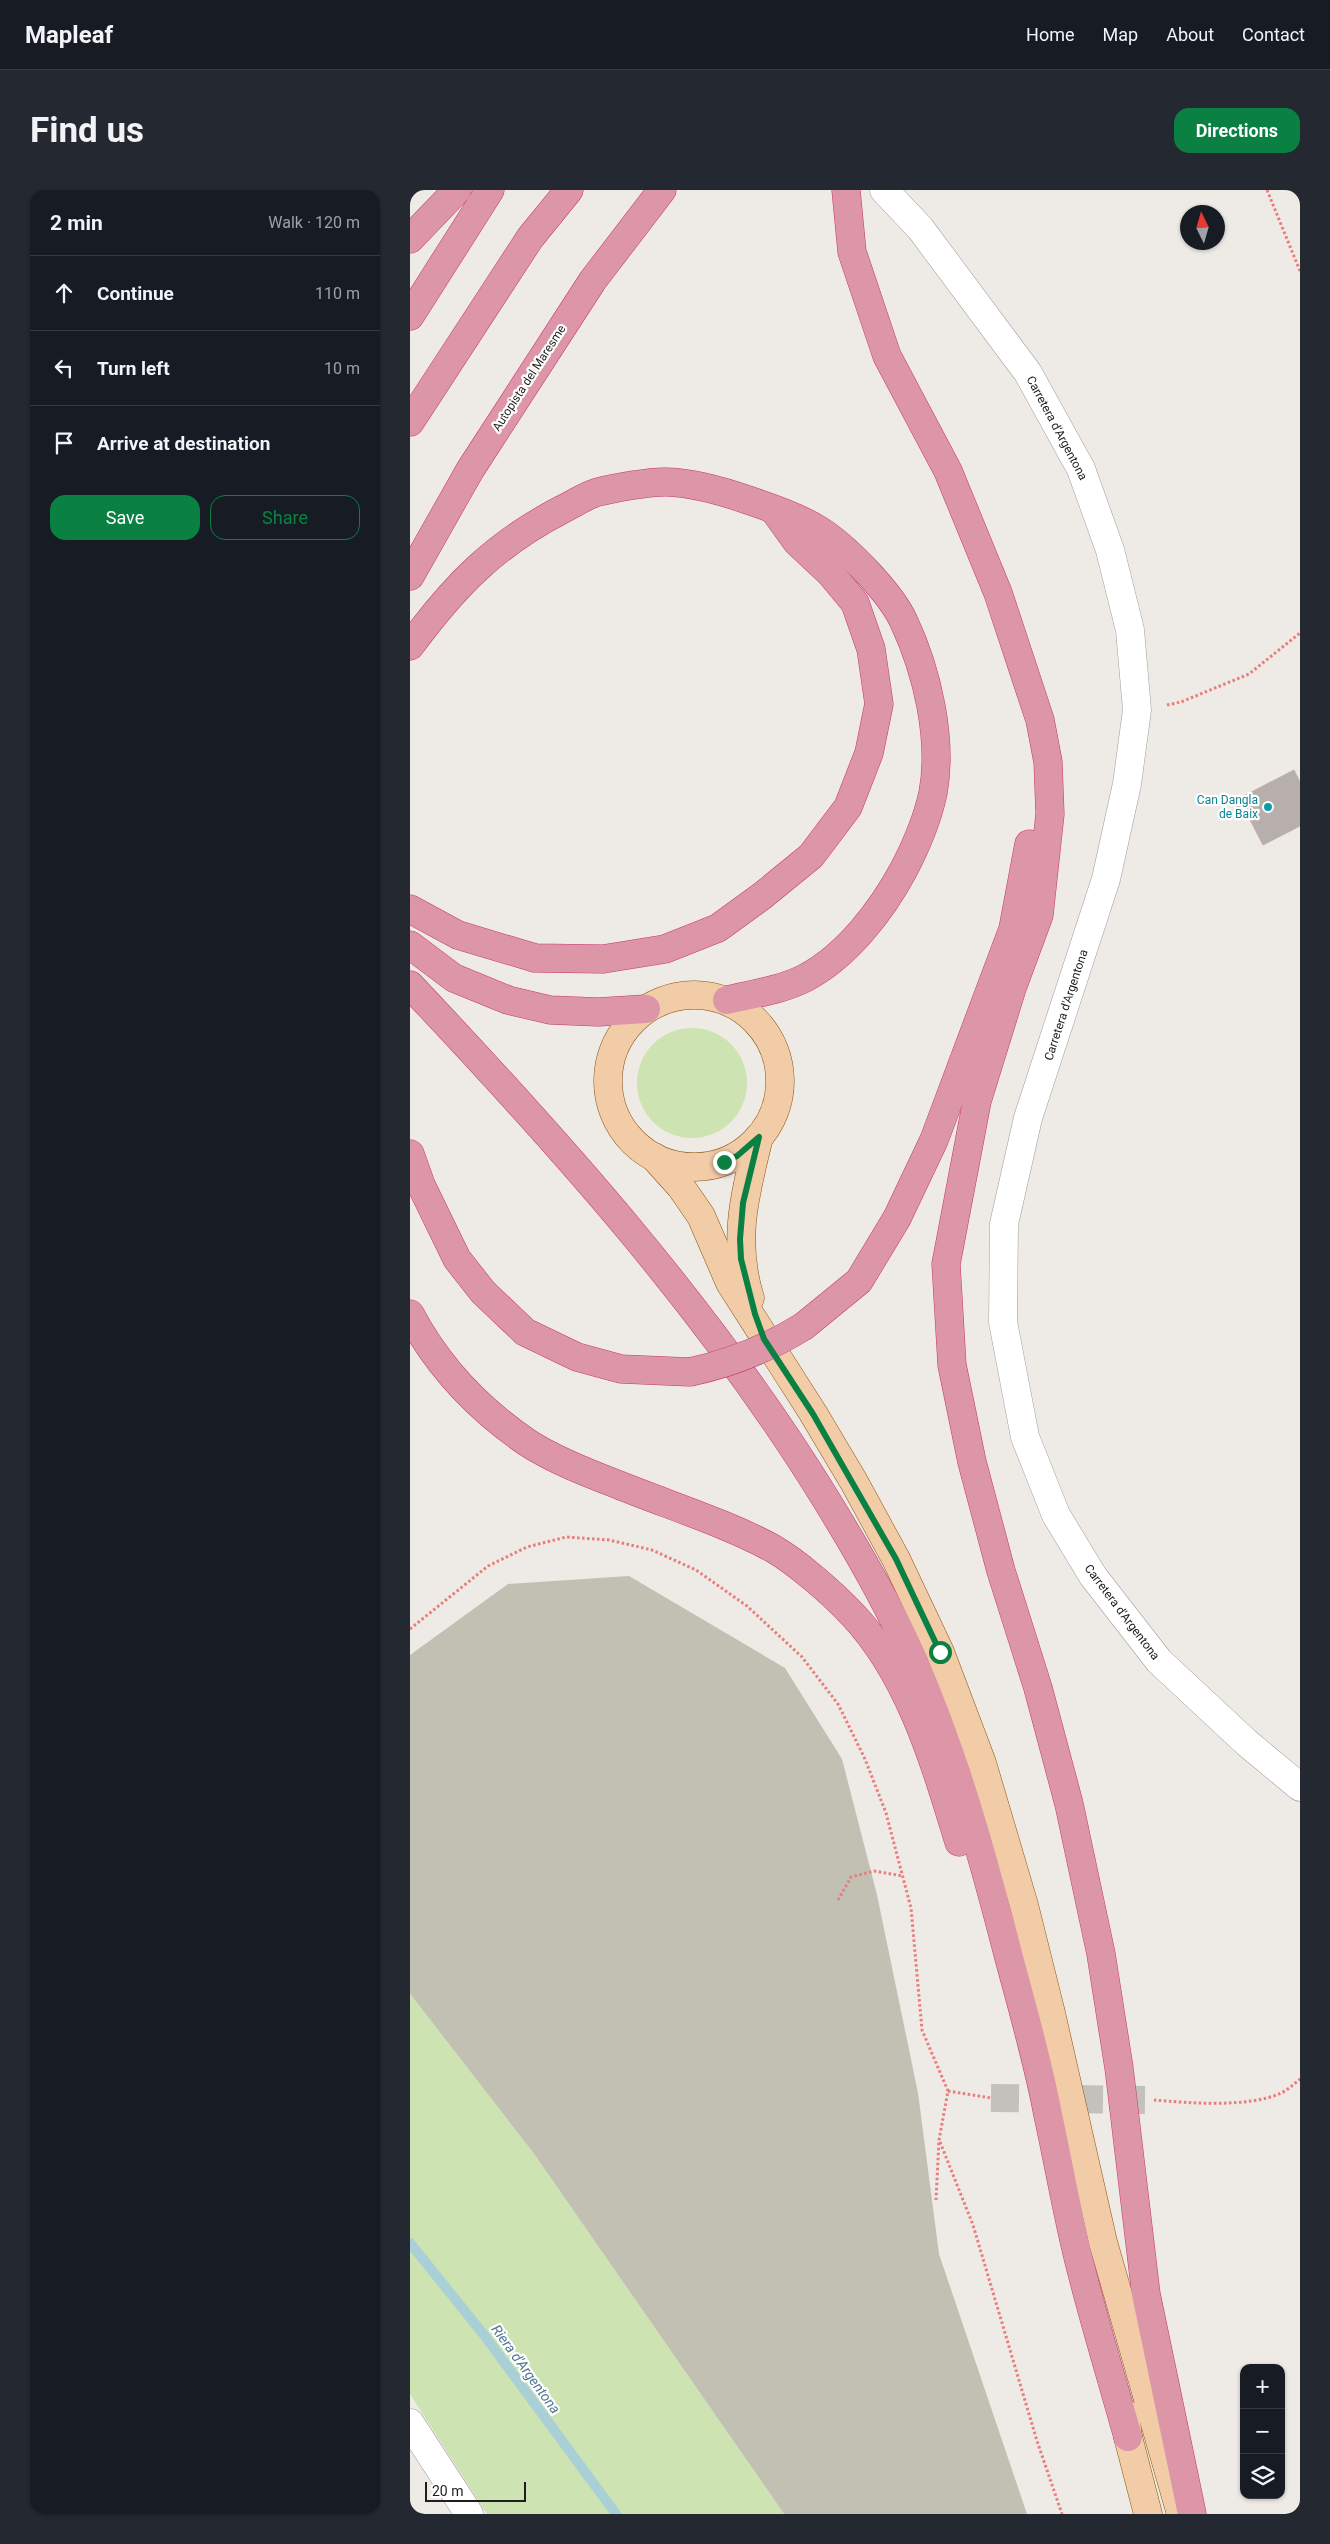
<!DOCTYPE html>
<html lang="en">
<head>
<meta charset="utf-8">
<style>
	:root { --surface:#171b24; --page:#242831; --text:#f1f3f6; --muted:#9ea1a6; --line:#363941; --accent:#0b8043 }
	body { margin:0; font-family:Roboto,sans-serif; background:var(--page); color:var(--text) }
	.controls { position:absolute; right:15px; bottom:15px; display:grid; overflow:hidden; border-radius:10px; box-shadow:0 1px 4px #0004 }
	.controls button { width:45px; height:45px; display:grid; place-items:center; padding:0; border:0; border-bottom:1px solid var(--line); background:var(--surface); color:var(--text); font:25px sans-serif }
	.compass { position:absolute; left:770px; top:15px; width:45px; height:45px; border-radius:50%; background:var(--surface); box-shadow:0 1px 4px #0004; rotate:355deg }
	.scale { position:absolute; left:15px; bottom:12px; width:101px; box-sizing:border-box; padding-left:5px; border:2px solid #1e1e1e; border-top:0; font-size:14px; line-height:18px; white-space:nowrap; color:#1e1e1e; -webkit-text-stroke:4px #fff; paint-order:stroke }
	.stop { position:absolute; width:15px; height:15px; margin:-11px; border:4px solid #0b8043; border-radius:50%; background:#fff }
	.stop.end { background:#0b8043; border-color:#fff; box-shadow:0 1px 5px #0008 }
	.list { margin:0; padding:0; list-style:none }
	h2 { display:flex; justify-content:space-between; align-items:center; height:65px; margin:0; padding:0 20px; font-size:21px }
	h2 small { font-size:16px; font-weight:400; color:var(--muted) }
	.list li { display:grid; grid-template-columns:32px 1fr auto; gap:15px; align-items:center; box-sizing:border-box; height:75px; padding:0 20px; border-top:1px solid var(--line) }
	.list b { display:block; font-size:19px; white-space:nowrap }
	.list em { font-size:16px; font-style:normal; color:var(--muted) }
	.actions { display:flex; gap:10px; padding:15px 20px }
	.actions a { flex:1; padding:11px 0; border:1px solid var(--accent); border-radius:15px; text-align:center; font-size:18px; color:var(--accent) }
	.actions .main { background:var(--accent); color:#fff }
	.icon { flex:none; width:28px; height:28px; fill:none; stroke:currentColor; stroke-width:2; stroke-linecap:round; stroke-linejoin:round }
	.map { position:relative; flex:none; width:890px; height:2324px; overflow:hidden; border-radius:15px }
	header { display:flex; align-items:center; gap:30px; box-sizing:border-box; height:70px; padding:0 25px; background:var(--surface); border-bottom:1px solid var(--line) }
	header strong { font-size:24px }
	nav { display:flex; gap:28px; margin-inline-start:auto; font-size:18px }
	.intro { display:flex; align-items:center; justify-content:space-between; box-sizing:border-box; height:120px; padding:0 30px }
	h1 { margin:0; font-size:35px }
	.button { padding:12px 22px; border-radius:15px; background:var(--accent); color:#fff; font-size:18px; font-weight:700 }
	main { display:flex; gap:30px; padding:0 30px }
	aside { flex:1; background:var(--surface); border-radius:15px; box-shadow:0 1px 4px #0004 }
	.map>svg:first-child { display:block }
</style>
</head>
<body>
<header>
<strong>Mapleaf</strong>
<nav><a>Home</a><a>Map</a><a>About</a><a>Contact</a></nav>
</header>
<div class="intro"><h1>Find us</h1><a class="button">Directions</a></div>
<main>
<aside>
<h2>2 min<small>Walk · 120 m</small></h2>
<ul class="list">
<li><svg class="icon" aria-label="ahead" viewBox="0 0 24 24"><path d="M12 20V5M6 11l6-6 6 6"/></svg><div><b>Continue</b></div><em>110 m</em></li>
<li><svg class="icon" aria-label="left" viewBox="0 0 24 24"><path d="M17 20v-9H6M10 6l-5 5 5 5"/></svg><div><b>Turn left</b></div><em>10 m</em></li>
<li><svg class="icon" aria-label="arrive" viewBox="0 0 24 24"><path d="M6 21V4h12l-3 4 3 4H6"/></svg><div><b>Arrive at destination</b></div></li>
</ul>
<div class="actions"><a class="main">Save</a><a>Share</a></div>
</aside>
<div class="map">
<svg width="890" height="2324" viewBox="0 0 890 2324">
	<rect width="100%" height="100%" fill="#eeeae5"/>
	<polygon fill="#c2c0b2" points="219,1386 375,1478 432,1569 467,1705 508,1903 529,2064 617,2324 374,2324 124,1964 0,1804 0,1465 98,1394"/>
	<g fill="#cde3b1">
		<circle cx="282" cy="893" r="55"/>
		<polygon points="0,1804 124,1964 374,2324 77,2324 0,2204"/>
	</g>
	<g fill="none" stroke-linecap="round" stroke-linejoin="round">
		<polyline stroke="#aad0d7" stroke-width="10" points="0,2053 74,2145 206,2324"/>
	</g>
	<polygon fill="#b7afab" stroke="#beb1a9" points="884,580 890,592 890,636 853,655 836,622 830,624 824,611"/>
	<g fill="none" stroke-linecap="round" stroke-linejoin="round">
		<polyline stroke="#c4c1bd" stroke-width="28" stroke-dasharray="28 14" stroke-linecap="butt" points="581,1908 742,1910"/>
		<defs>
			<g id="minor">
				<polyline points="474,0 510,38 618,183 671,279 700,360 720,440 727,520 717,594 696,689 618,928 594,1034 593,1132 615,1247 646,1325 683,1386 749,1471 837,1553 890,1597"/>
				<polyline points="0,2233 59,2324"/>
			</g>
			<g id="major">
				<circle cx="284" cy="891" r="86"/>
				<polyline points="244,967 271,997 291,1026 320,1093 403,1223 444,1292 486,1369 530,1462 572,1573 614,1715 641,1823 693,2052 771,2324"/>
				<path d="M340 1108C322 1050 335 1004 349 947"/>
				<polyline points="715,2223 718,2247 738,2324"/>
			</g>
			<g id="highway">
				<polyline points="436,0 442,62 477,166 538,281 588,403 630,530 638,572 640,624 629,725 602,798 567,911 536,1074 542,1175 562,1272 591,1381 628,1498 659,1614 691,1764 709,1878 736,2104 782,2324"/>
				<polyline points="0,49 47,0"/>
				<polyline points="0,126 80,0"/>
				<polyline points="0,232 120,48 159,0"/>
				<polyline points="0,386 60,280 183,90 252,0"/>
				<path d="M0 456C45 395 85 354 153 319 164 314 176 305 188 302 204 298 242 291 258 292 283 293 315 302 338 310 362 318 388 327 409 340 436 357 481 403 494 432 517 481 533 549 523 603 517 631 507 654 494 679 472 720 437 766 395 788 372 800 342 804 317 810"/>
				<polyline points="0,719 48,745 125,768 193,769 255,759 308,738 352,706 401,666 438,617 459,563 469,514 461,459 445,413 421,384 387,352 364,320"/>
				<polyline points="0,755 44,788 98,810 140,820 188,822 236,819"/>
				<path d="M0 795C152 956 301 1122 417 1311 449 1363 479 1415 504 1472 545 1566 572 1664 598 1764 612 1817 628 1871 638 1925 648 1971 656 2017 667 2063 682 2125 701 2186 718 2247"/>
				<polyline points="0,964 11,995 47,1069 73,1102 115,1142 167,1167 211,1179 280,1182"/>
				<path d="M0 1124C28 1177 68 1219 118 1253 144 1270 180 1284 209 1295 258 1315 316 1333 362 1358 387 1372 423 1404 442 1424 500 1485 525 1574 549 1652"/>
				<polyline points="394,1136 449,1091 487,1028 524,950 603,739 619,654"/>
			</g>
		</defs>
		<use href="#minor" stroke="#9f9f9f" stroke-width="29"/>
		<use href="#major" stroke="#885710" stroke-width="29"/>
		<use href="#highway" stroke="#c73774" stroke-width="29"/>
		<g stroke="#ea7d7a" stroke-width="3" stroke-dasharray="2.5 2.5" stroke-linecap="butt">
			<polyline points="857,0 890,81"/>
			<polyline points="757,515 771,512 839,484 890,443"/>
			<polyline points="0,1439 78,1376 117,1357 156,1347 199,1350 242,1360 286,1380 337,1416 392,1467 428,1514 455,1569 476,1623 501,1718 512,1840 538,1901 529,1950 526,2010"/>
			<polyline points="428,1710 441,1687 464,1681 493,1686"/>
			<polyline points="538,1901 581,1908"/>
			<path d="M744 1910C779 1913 839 1918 871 1903 878 1900 884 1894 890 1889"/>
			<polyline points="530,1952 563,2035 627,2251 652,2324"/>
		</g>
		<use href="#minor" stroke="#fff" stroke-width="28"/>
		<use href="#major" stroke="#f2cba7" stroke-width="28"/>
		<use href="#highway" stroke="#dd95a8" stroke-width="28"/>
		<defs>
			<path id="highway-bridge" d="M280 1182C322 1173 357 1159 394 1136"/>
		</defs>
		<use href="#highway-bridge" stroke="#c73774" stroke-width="29" stroke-linecap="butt"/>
		<use href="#highway-bridge" stroke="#dd95a8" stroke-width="28"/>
	</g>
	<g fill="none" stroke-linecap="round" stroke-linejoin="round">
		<polyline stroke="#0b8043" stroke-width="6" points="314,972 327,966 349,947 333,1013 330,1049 331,1069 345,1124 354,1149 403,1224 486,1369 530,1462"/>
	</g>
	<circle fill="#0f9aa8" stroke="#fff" stroke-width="2" cx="858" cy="617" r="5"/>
	<g text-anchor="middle" stroke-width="4.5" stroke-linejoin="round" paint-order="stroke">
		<g font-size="12" fill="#1e1e1e" stroke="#fff">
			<text transform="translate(119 188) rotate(-57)" y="4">Autopista del Maresme</text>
			<text transform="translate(647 238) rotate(62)" y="4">Carretera d'Argentona</text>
			<text transform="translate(656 815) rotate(-72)" y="4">Carretera d'Argentona</text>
			<text transform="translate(712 1422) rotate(53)" y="4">Carretera d'Argentona</text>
		</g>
		<g font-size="12" fill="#0d838f" stroke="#fff" text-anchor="end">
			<text x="848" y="614">Can Dangla<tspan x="848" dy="14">de Baix</tspan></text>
		</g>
		<g font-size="14" font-style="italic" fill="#4e7794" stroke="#fff">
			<text transform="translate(116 2179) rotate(54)" y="5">Riera d'Argentona</text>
		</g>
	</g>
</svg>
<div class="controls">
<button>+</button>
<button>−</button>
<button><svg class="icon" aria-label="layers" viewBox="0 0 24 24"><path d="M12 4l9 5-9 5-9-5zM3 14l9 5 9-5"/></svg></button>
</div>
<svg class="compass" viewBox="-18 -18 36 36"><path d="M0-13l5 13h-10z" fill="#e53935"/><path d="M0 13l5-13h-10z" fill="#9ea1a6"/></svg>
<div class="scale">20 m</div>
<div class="stop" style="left:530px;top:1462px"></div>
<div class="stop end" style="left:314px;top:972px"></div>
</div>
</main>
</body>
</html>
